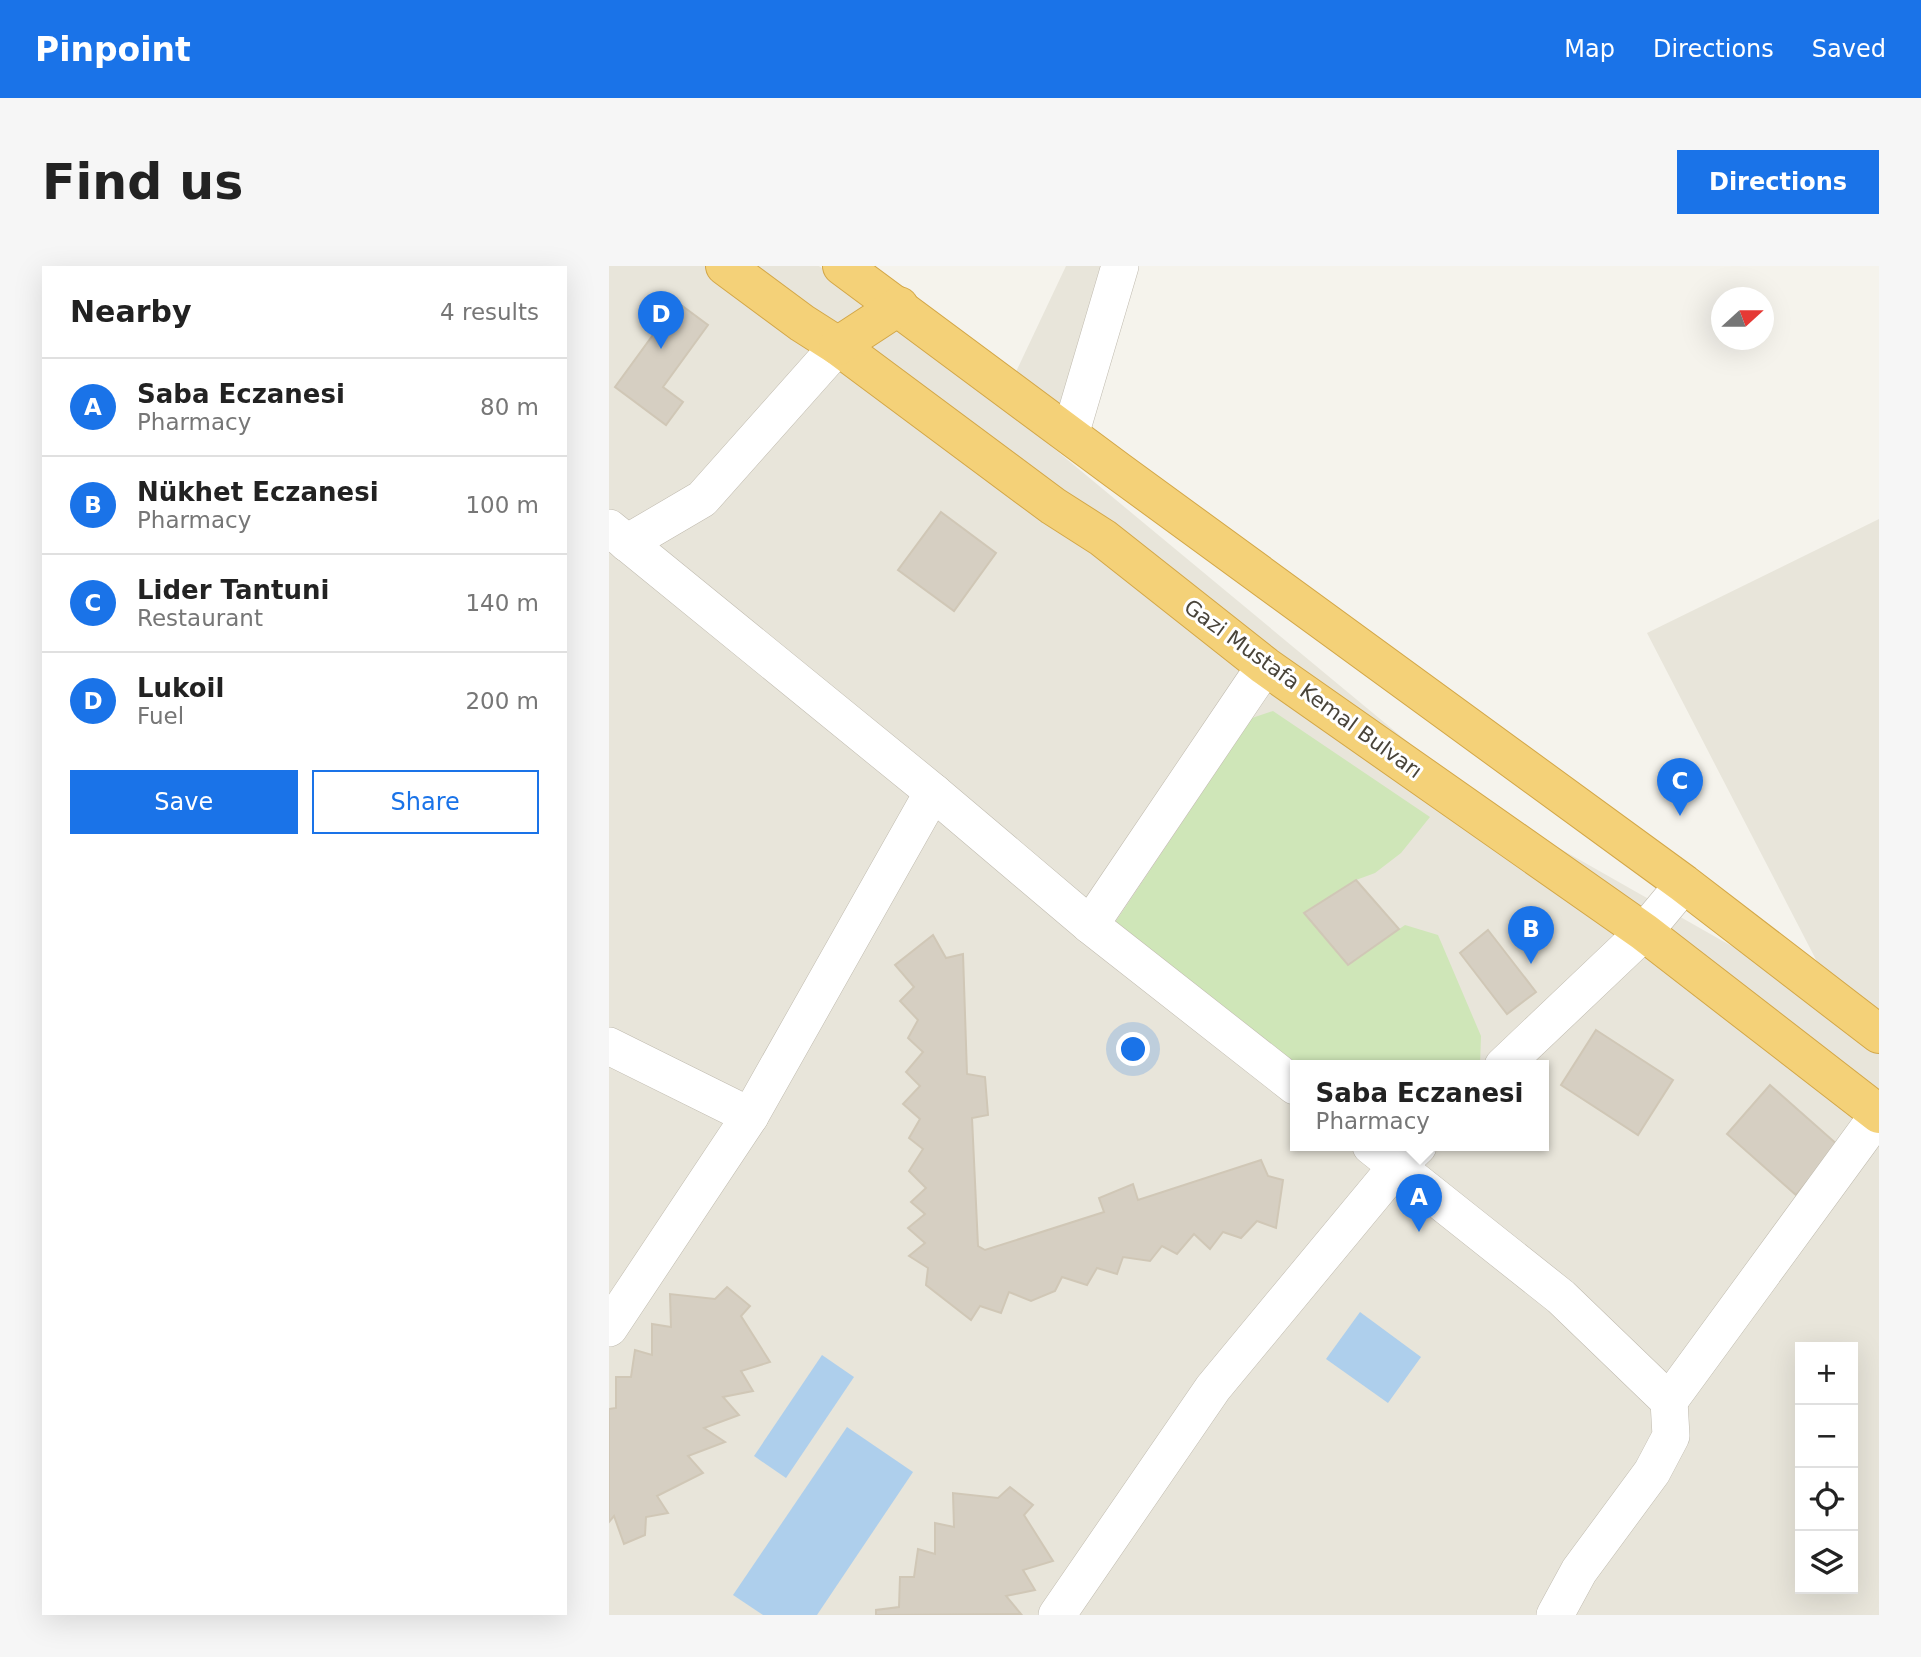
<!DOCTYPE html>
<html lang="en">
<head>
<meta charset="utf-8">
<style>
	:root { --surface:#fff; --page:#f6f6f6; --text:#222; --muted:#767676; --line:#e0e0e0; --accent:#1a73e8 }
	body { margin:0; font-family:"DejaVu Sans",sans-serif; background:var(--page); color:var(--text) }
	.controls { position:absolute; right:21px; bottom:21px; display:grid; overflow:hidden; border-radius:0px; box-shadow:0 7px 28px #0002 }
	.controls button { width:63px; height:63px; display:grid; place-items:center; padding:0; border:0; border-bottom:2px solid var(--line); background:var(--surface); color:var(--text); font:35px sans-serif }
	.compass { position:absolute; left:1102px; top:21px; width:63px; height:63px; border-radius:50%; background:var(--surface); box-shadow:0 7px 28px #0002; rotate:69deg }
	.you { position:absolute; left:525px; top:784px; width:24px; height:24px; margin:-18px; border:5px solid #fff; border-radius:50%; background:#1a73e8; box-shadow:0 0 0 10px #1a73e833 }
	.badge { display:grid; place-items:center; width:46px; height:46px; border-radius:50%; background:var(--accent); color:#fff; font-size:23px; font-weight:700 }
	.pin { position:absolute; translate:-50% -58px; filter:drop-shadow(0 2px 4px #0008) }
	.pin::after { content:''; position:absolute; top:37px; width:24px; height:21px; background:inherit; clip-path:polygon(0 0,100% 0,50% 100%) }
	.popup { position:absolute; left:681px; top:794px; width:259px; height:91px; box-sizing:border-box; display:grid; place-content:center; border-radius:0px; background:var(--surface); filter:drop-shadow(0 2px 5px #0005); font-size:23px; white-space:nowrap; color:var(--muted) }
	.popup b { font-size:26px; color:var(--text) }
	.popup::after { content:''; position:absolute; left:50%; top:100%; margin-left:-14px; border:14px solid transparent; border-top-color:var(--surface) }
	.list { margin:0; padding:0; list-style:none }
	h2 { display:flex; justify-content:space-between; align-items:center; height:91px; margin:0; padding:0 28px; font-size:30px }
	h2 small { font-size:23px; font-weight:400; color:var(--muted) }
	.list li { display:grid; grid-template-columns:46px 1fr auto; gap:21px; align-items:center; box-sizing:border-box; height:98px; padding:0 28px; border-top:2px solid var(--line) }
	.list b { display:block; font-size:26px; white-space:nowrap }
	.list p { margin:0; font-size:23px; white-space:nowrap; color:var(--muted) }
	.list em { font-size:23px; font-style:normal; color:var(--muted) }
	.actions { display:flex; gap:14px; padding:21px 28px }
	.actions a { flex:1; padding:16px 0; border:2px solid var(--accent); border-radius:0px; text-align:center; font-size:24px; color:var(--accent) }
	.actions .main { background:var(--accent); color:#fff }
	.icon { flex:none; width:38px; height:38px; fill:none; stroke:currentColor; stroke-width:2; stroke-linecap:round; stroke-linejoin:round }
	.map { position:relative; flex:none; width:1270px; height:1349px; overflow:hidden; border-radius:0px }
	header { display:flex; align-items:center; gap:42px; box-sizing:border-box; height:98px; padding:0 35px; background:var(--accent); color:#fff }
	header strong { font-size:33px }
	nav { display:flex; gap:38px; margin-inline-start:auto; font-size:24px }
	.intro { display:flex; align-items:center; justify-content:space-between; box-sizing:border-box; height:168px; padding:0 42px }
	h1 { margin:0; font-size:49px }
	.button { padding:18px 32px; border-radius:0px; background:var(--accent); color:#fff; font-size:24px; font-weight:700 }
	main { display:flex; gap:42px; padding:0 42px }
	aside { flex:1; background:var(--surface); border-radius:0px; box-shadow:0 7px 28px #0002 }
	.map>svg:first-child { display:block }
</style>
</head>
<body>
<header>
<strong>Pinpoint</strong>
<nav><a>Map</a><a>Directions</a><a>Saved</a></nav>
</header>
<div class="intro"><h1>Find us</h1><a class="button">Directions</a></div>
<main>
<aside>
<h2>Nearby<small>4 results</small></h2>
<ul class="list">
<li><span class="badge">A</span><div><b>Saba Eczanesi</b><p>Pharmacy</p></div><em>80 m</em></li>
<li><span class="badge">B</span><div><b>Nükhet Eczanesi</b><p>Pharmacy</p></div><em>100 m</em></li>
<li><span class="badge">C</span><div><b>Lider Tantuni</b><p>Restaurant</p></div><em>140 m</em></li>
<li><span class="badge">D</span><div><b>Lukoil</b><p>Fuel</p></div><em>200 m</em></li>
</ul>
<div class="actions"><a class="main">Save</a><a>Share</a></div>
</aside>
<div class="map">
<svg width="1270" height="1349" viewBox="0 0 1270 1349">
	<rect width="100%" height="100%" fill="#f5f3ec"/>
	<path fill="#e8e5da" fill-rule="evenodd" d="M0 0H210L396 129 457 0H525L442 180 876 540 1232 742 1038 367 1270 253V1349H0ZM686 800H934V880H686ZM1191 1081H1244V1323H1191Z"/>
	<polygon fill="#cfe6b8" points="664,445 821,551 792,587 766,607 747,614 695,647 739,698 796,659 829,669 872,770 871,800 686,800 505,658 643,452"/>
	<g fill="#aecfec">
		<polygon points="751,1046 812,1091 779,1137 717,1093"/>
		<polygon points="213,1089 245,1111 177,1212 145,1190"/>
		<polygon points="238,1161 304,1206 208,1349 154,1349 124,1329"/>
	</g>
	<g fill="#d6cfc2" stroke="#d0c7b6" stroke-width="2">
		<polygon points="68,36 99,59 54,121 74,136 57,159 6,121"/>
		<polygon points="332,246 387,287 345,345 289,304"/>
		<polygon points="747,614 790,663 739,699 695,647"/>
		<polygon points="879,664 927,726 898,748 851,687"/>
		<polygon points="324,669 337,692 354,688 358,808 376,811 379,849 363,852 369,980 376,984 495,946 490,932 524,918 529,934 652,894 659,910 674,914 667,962 648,955 632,972 614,966 601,983 585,968 568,988 553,980 541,995 514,991 508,1008 488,1002 478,1019 453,1011 446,1025 422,1035 400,1026 392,1047 371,1040 362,1054 317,1019 319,1002 300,990 316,977 299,962 316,948 302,936 317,922 300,905 314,883 300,872 311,853 294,838 311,820 297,806 314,786 299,772 309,754 291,735 305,721 286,699"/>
		<polygon points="987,764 1064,814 1029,869 952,819"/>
		<polygon points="1161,819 1230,880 1187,929 1118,868"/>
		<polygon points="118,1021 141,1040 132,1050 161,1096 132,1105 144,1125 114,1131 130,1149 95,1162 116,1176 79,1190 94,1207 48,1230 59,1247 37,1251 36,1269 15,1278 5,1250 0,1256 0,1143 7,1142 7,1111 22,1111 26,1084 43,1089 43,1058 62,1061 61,1028 106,1033"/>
		<polygon points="401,1221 424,1239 415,1249 444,1295 414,1304 426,1324 397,1330 412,1348 267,1349 267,1344 290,1341 291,1311 305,1311 309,1283 326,1288 326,1257 345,1261 344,1227 389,1232"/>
	</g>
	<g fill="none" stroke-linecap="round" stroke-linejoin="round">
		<defs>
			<g id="minor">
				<polyline points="461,169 511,0"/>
				<polyline points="0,262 324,526 481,659 686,820"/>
				<polyline points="18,277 93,233 229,80"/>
				<polyline points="481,659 656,400"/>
				<polyline points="0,780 141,850"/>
				<polyline points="894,800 1035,666 1075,618"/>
				<polyline points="762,880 952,1031 1060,1135 1062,1170 1043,1206 970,1305 946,1349"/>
				<polyline points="0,1062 141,850 324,526"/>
				<polyline points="1060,1135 1270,848"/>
				<polyline points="448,1349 604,1122 788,900 809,880"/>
			</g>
			<g id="highway">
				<polyline points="116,0 193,57 229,80 444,240 494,272 656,400 1035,666 1270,848"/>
				<polyline points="233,0 509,205 1075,618 1270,768"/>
				<polyline points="229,80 290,40"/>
			</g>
		</defs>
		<use href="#minor" stroke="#c0bbaf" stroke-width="38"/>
		<use href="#highway" stroke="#d3a748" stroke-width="40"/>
		<use href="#minor" stroke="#fff" stroke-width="37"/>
		<use href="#highway" stroke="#f4d178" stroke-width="38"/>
	</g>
	<g text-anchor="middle" stroke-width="6" stroke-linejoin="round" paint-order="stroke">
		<g font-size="21" fill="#49443a" stroke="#fff">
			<text transform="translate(694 423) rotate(36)" y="7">Gazi Mustafa Kemal Bulvarı</text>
		</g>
	</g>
</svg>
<div class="controls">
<button>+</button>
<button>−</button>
<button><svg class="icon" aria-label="locate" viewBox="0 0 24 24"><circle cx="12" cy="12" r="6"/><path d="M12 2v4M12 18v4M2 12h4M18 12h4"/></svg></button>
<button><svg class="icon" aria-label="layers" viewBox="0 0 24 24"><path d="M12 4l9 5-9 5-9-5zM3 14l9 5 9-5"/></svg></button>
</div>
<svg class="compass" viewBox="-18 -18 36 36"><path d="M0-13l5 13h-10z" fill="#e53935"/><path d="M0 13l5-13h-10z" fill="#767676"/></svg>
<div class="you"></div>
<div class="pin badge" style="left:810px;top:966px">A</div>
<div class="popup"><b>Saba Eczanesi</b>Pharmacy</div>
<div class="pin badge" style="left:922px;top:698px">B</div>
<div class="pin badge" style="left:1071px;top:550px">C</div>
<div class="pin badge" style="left:52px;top:83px">D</div>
</div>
</main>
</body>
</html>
